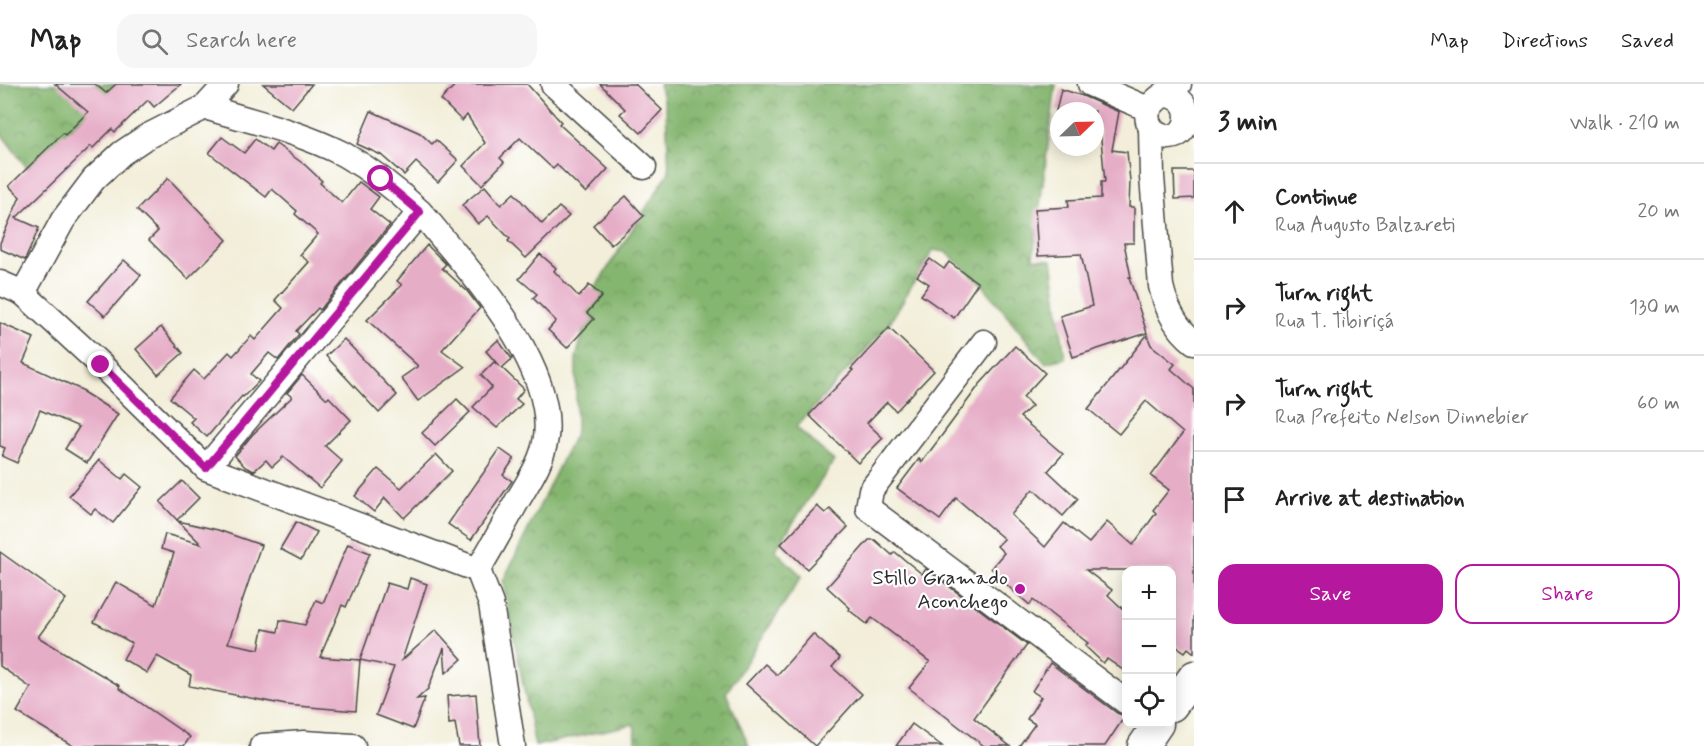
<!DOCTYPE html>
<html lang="en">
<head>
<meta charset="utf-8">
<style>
	:root { --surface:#fff; --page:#f6f6f6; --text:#222; --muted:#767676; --line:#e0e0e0; --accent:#b5179e }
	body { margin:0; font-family:Mynerve,sans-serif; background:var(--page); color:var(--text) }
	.controls { position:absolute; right:18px; bottom:18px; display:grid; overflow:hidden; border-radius:12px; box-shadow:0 3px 15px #0003 }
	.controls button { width:54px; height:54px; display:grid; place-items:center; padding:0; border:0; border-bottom:2px solid var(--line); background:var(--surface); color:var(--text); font:30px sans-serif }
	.compass { position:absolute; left:1050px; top:18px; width:54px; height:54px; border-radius:50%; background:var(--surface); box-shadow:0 3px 15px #0003; rotate:67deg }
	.stop { position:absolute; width:18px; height:18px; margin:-14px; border:4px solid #b5179e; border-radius:50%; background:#fff }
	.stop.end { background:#b5179e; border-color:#fff; box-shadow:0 2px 6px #0008 }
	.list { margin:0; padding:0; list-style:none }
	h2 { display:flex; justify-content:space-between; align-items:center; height:78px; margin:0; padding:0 24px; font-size:26px }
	h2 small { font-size:20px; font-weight:400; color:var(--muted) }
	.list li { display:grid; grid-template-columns:39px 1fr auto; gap:18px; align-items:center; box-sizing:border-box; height:96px; padding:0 24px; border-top:2px solid var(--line) }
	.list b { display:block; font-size:22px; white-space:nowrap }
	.list p { margin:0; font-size:20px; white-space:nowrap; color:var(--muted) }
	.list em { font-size:20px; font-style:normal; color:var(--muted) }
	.actions { display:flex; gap:12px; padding:18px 24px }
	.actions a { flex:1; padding:14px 0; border:2px solid var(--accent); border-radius:18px; text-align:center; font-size:21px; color:var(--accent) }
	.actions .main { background:var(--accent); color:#fff }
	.icon { flex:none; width:33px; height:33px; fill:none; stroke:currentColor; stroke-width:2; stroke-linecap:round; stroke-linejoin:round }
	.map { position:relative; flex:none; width:1194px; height:662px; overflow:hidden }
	header { display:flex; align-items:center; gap:36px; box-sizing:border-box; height:84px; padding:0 30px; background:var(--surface); border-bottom:2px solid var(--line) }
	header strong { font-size:28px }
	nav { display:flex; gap:33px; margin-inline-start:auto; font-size:21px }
	.search { width:420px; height:54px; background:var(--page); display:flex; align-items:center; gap:15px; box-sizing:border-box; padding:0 21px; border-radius:18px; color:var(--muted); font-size:22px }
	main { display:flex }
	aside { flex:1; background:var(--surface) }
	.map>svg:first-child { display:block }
</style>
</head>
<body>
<header>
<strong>Map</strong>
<div class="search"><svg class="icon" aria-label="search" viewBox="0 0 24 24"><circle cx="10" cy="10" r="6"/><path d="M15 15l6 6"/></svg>Search here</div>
<nav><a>Map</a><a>Directions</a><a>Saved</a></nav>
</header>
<main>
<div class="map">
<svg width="1194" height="662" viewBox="0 0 1194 662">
	<defs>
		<pattern id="forest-crowns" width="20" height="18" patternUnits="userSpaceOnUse" patternTransform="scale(1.5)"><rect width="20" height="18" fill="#85b670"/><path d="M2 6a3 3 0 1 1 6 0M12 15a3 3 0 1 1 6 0" fill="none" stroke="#6d945c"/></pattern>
	</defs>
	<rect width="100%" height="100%" fill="#fff"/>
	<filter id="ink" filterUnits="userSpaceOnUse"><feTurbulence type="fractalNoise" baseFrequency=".0167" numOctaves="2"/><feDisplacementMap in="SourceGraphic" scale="12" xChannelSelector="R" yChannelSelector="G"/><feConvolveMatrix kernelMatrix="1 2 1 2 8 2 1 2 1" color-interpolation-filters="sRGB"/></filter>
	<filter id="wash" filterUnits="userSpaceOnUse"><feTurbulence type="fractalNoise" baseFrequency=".008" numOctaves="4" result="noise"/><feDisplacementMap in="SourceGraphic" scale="24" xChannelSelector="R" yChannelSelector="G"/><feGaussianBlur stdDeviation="1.35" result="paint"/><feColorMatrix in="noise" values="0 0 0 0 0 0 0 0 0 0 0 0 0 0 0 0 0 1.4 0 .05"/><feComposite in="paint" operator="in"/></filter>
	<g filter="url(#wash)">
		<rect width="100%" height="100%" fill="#f2eed9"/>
		<g fill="url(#forest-crowns)" stroke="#58704e" stroke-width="1.5">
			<polygon points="0,0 116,0 88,28 27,84 0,48"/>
			<polygon points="659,0 1056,1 1033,174 1052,176 1065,274 1045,279 982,200 946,168 933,166 889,240 796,343 834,377 775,466 802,492 726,609 749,662 637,662 634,640 535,662 503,497 576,347 576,274 595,204 669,88 666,25"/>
		</g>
		<g id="blocks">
			<g fill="#e6adc7">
				<polygon points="55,0 95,0 106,9 116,0 181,0 154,23 148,16 115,48 112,45 93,64 91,62 16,134 39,144 25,176 0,165 0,159 20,113 9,102 63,49 65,51 88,28"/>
				<polygon points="263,0 312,0 292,24"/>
				<polygon points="456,0 527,0 561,38 559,40 608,85 586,109 557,81 553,85 520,54 500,74 504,78 482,101 463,82 485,59 467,31 462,37 441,16"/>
				<polygon points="600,0 635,0 662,26 641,49 620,30 625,25"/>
				<polygon points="1061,5 1083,12 1119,28 1112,66 1127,68 1130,97 1129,123 1134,123 1134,159 1124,159 1131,193 1129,193 1147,249 1073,273 1060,232 1092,222 1081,170 1038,172 1035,125 1069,123 1068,116 1101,114 1101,98 1105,98 1100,45 1095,44 1095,27 1056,27"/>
				<polygon points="371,27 420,49 432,60 436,56 458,76 438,98 416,78 404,91 381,71 357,60"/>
				<polygon points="222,53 244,69 255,55 271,67 276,60 305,81 322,97 320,99 342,119 359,98 379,113 370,125 390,141 320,226 318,224 296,247 299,250 278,276 269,269 251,290 259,297 243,313 242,312 207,353 190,338 194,334 170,314 194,286 204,295 229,268 233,272 251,252 255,256 283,224 275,216 309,178 300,171 318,150 295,130 297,127 272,105 266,113 209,69"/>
				<polygon points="1174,87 1194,87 1194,114 1175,115"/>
				<polygon points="168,94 227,156 188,195 149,156 158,147 137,126"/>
				<polygon points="485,102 501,121 514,109 542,140 559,123 569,132 526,174 508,157 510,155 488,132 478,140 462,121"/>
				<polygon points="626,112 644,132 611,161 593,141"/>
				<polygon points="427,161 446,180 442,184 467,207 480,224 442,266 465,283 418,317 401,294 418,282 367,236 402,201 397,197"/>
				<polygon points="540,170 556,184 554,187 579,213 589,201 602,212 587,229 594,235 567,264 548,246 556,237 533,214 537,210 519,195"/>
				<polygon points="930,175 944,185 949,178 978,199 954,234 921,211 929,200 917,192"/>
				<polygon points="124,176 141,191 105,232 88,217"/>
				<polygon points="0,239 34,254 23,279 84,307 83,308 118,330 87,379 65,365 79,343 40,326 17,379 2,372 5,364 0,362"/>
				<polygon points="161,243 183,269 158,291 136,265"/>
				<polygon points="889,244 934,287 896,327 887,318 867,339 883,354 858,379 809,331 853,286 851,285"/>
				<polygon points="1147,251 1151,261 1175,280 1171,285 1194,305 1194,569 1188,564 1185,568 1172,559 1172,486 1086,486 1112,506 1108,511 1126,528 1126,588 1107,575 1103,579 1085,562 1088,559 1033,516 1030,521 1012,506 991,484 1004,469 997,462 1004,455 956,414 940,436 897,404 919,375 922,378 980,300 1015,262 1045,289 1023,313 1032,322 1020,333 1063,370 1048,387 1078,415 1063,432 1033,405 1011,431 1045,463 1064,439 1089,459 1107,438 1133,461 1156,429 1153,426 1169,406 1151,392 1183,349 1146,317 1119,350 1088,325"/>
				<polygon points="344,255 397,311 379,329 326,272"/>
				<polygon points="498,256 512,275 502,284 524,305 516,315 522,320 497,344 473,323 492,303 481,291 494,278 500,283 486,267"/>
				<polygon points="302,291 327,315 329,313 351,336 325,362 342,377 320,404 283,373 272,383 266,376 254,387 245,383 235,372 252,351 292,313 287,309"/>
				<polygon points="457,315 470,328 435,362 422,349"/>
				<polygon points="500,365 514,375 503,391 512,397 471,456 448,440"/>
				<polygon points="436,370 452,387 404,434 385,414 374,428 355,412 378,385 401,404"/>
				<polygon points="99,376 122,395 126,390 142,403 113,439 95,425 91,430 69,412"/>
				<polygon points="182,397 199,414 177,436 160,418"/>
				<polygon points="817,422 825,429 830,425 848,443 807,485 781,460"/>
				<polygon points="178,437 218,446 261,461 228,559 259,565 263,545 278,548 280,536 305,541 316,516 323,519 348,460 370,469 346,523 342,521 320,573 360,576 356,627 286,621 189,602 191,591 157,572 147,589 123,575 132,559 94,538 116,498 156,521 174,469 161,465 165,450 201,460"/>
				<polygon points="296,438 317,448 301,476 280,465"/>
				<polygon points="869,456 875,456 892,471 895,468 922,490 926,485 1027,561 974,634 1010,662 984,662 909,604 930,578 872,534 867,540 849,526 850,524 827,503"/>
				<polygon points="0,468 66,515 38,553 120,602 119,604 190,653 184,662 73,662 17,628 31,604 0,582"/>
				<polygon points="410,494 427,500 402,576 436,546 462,575 446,589 444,564 428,605 417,615 425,614 413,645 376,631 394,583 360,576 387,499 407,505"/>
				<polygon points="813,550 840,574 832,583 862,610 815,662 746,600 765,580 777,591"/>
				<polygon points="1050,579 1117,629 1125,632 1105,662 1019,662 1035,640 1027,635 1041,613 1032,607"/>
				<polygon points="476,610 480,662 459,662 455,639 449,640 447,612"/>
				<polygon points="912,640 942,662 896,662"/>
			</g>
		</g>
	</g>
	<g filter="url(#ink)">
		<use href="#blocks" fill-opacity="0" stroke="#494845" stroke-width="1.5"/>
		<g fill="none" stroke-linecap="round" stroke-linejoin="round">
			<defs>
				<g id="minor">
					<polyline points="553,0 644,83"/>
					<polyline points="1090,0 1148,25"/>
					<path d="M1162 12C1194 7 1194 52 1169 53 1162 53 1156 50 1152 45 1136 23 1165 10 1179 0"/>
					<path d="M205 23C251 37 300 48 343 70 370 85 397 106 419 127 430 138 439 151 449 162 488 208 554 289 546 353 543 377 528 398 516 419 504 441 491 464 478 486"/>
					<path d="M1151 44 1152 93 1161 202C1166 224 1176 244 1194 258"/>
					<polyline points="0,199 23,209 101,281 206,384 478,486 491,520 513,662"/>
					<polyline points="23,209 63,136 94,95 122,69 146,53 205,23 226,0"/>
					<polyline points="984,258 871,406 868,424 1126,618"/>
					<polyline points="206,384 420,128"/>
					<polyline points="262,662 304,659 353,662"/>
				</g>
				<g id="major">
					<polyline points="1172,622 1194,592"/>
					<polyline points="1143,662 1158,640"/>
				</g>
			</defs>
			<use href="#minor" stroke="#494845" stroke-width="27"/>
			<use href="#major" stroke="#494845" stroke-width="33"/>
			<use href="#minor" stroke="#fff" stroke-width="24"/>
			<use href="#major" stroke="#fff" stroke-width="30"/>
		</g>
	</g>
	<g fill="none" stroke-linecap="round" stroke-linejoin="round" filter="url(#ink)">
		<polyline stroke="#b5179e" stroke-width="8" points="101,281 206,384 420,128 381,95"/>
	</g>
	<circle fill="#b5179e" stroke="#fff" stroke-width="2" cx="1020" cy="505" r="6"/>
	<g text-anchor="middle" stroke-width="4.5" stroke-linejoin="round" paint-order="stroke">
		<g font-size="21" fill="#2b2b2b" stroke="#fff" text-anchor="end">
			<text x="1008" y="500">Stillo Gramado<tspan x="1008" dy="24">Aconchego</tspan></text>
		</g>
	</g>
</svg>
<div class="controls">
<button>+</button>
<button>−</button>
<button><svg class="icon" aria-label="locate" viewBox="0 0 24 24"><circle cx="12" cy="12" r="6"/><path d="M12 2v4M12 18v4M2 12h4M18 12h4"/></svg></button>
</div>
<svg class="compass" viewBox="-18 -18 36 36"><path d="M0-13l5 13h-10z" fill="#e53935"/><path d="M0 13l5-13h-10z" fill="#767676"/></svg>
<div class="stop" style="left:381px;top:95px"></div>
<div class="stop end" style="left:101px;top:281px"></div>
</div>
<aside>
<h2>3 min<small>Walk · 210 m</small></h2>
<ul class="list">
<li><svg class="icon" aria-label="ahead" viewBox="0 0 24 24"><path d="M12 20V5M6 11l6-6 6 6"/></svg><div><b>Continue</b><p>Rua Augusto Balzareti</p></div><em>20 m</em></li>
<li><svg class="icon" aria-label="right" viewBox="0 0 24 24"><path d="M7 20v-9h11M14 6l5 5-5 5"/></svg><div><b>Turn right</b><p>Rua T. Tibiriçá</p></div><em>130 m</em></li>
<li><svg class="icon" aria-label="right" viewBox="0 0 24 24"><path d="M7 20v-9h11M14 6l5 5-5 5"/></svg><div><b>Turn right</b><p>Rua Prefeito Nelson Dinnebier</p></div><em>60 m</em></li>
<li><svg class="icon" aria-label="arrive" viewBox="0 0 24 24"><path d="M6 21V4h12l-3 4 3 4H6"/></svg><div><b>Arrive at destination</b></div></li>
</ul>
<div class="actions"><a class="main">Save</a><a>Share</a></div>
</aside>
</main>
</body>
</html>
